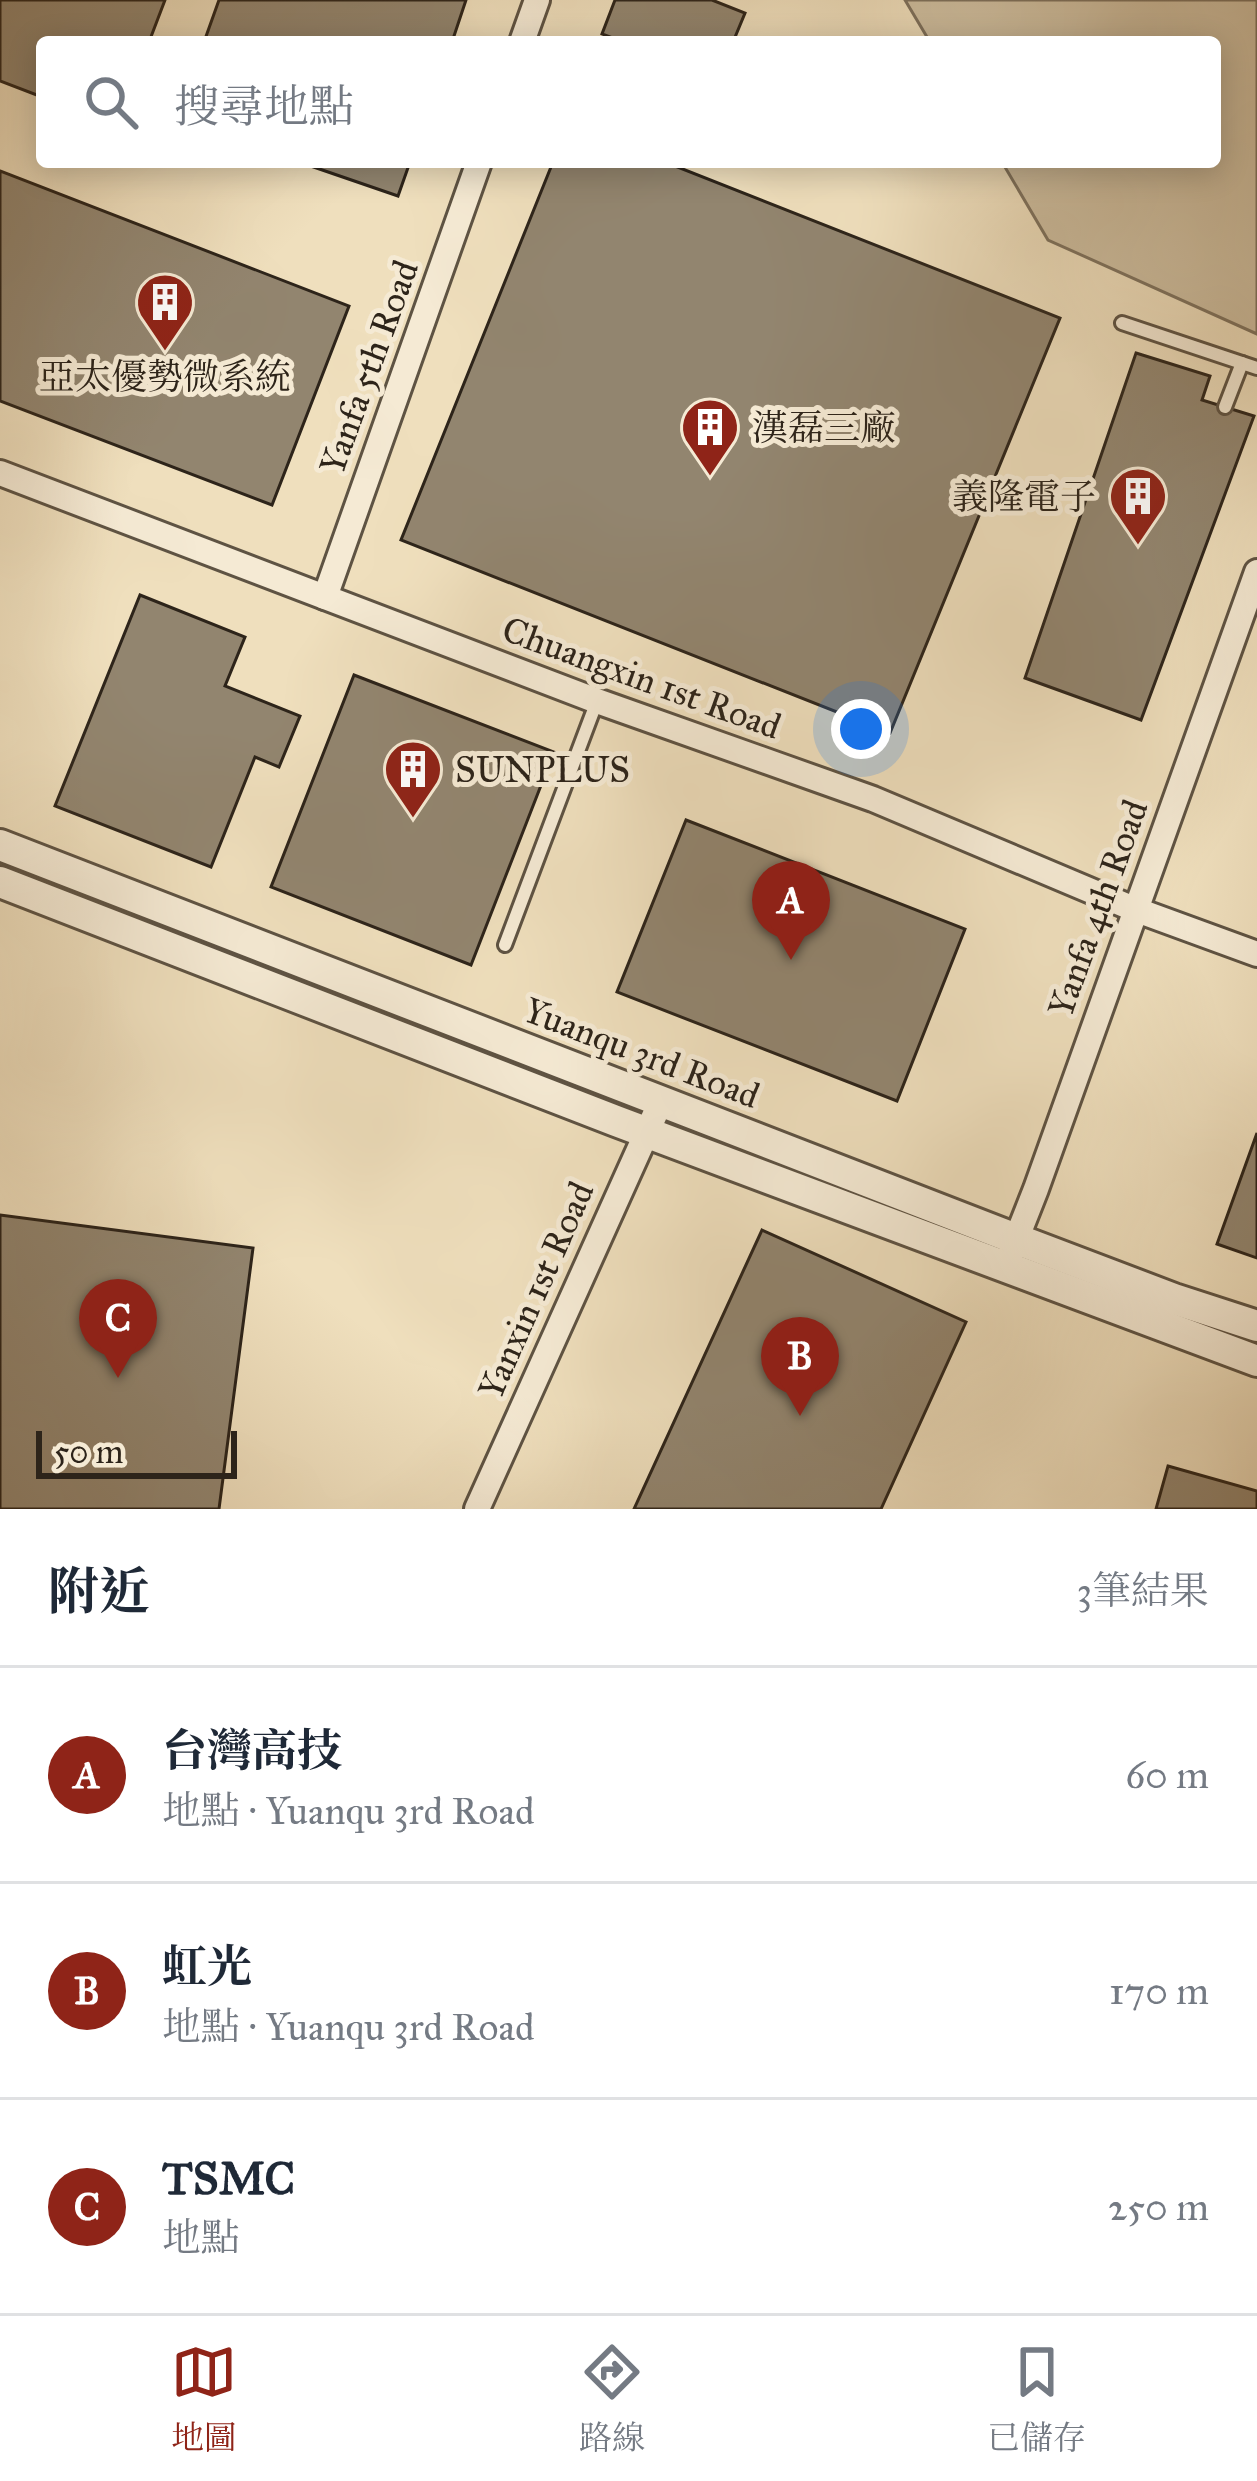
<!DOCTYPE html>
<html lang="zh-TW">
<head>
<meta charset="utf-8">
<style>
	:root { --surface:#fff; --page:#f6f6f7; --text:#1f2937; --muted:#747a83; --line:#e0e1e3; --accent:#8f2418 }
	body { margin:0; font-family:"IM FELL Great Primer","Noto Serif TC",serif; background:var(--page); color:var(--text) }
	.scale { position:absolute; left:36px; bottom:30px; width:201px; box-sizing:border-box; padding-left:12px; border:6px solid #2d241a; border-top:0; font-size:33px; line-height:42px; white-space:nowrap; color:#2d241a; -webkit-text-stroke:9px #f5ead4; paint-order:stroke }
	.you { position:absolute; left:861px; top:729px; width:42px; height:42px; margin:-30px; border:9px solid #fff; border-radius:50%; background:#1a73e8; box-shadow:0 0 0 18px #1a73e833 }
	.badge { display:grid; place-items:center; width:78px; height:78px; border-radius:50%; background:var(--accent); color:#fff; font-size:39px; font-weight:700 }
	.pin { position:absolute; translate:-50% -99px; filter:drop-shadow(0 3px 6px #0008) }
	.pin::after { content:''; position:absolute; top:63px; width:42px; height:36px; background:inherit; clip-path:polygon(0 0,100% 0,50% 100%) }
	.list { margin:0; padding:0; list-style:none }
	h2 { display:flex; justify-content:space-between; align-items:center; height:156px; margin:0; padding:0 48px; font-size:51px }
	h2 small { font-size:39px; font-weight:400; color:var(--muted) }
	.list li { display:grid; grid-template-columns:78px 1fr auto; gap:36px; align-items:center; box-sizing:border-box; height:216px; padding:0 48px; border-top:3px solid var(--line) }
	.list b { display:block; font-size:45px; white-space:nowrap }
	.list p { margin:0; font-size:39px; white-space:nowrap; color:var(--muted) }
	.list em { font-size:39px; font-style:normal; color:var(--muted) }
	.icon { flex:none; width:66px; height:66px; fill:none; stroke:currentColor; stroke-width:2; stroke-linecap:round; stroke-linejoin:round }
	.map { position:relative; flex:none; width:1257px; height:1509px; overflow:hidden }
	.search { position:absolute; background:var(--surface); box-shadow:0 6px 30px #0003; left:36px; right:36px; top:36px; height:132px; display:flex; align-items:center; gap:30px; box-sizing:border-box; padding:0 42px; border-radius:12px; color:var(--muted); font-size:45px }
	.sheet { height:804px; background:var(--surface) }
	nav { display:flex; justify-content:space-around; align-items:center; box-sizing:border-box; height:168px; border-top:3px solid var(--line); background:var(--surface); font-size:33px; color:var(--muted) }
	nav a { display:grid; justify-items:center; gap:6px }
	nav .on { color:var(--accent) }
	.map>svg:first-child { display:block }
</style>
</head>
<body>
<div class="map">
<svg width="1257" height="1509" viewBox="0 0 1257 1509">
	<rect width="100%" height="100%" fill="#efdfbd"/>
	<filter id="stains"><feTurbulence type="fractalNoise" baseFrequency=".00167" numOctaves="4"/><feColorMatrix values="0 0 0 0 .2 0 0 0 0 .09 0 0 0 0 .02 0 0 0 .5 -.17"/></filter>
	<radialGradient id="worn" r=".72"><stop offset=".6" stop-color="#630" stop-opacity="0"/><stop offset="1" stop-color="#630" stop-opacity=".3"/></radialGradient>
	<polygon fill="#cebfa1" stroke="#7e725e" stroke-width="3" points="905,0 1257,0 1257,334 1048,240 1002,162 1215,162 1215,42 930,42"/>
	<g fill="#92856f" stroke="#2d241a" stroke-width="3">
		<polygon points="0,0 165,0 149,42 42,42 42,97 0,81"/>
		<polygon points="219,0 466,0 452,42 204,42"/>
		<polygon points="615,0 712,0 745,13 733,42 623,42 602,34"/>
		<polygon points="299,162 410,162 398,196"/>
		<polygon points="553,162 665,162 1060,318 890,733 401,540"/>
		<polygon points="0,171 349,306 272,505 0,401"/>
		<polygon points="1136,353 1210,376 1202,400 1254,416 1141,720 1025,678"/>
		<polygon points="140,595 245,637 225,686 300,716 279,767 255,757 211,867 55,806"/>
		<polygon points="354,675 554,752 471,965 271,887"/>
		<polygon points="686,820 965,929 897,1101 617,992"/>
		<polygon points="1257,1133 1257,1258 1217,1244"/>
		<polygon points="0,1215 253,1248 219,1509 0,1509"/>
		<polygon points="762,1230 966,1322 881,1509 634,1509"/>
		<polygon points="1168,1466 1257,1491 1257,1509 1156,1509"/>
	</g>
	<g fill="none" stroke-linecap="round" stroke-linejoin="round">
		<defs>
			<g id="service">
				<polyline points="1122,323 1257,368"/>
				<polyline points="1225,407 1242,363"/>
				<polyline points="505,945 597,701"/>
			</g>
			<g id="minor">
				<polyline points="522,42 537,0"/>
				<polyline points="0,473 597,701 873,799 1134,909 1257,954"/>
				<polyline points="325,597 479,162"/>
				<polyline points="1010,1255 1036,1189 1257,572"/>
				<polyline points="477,1509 661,1101"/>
			</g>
			<g id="tertiary">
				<polyline points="0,845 1016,1239 1174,1299 1257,1326"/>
				<polyline points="0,882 616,1121 1257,1361"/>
			</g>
		</defs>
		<use href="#service" stroke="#5e5343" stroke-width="18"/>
		<use href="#minor" stroke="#5e5343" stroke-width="30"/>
		<use href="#tertiary" stroke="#5e5343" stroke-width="36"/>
		<use href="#service" stroke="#f5ead4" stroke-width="12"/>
		<use href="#minor" stroke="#f5ead4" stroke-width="24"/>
		<use href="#tertiary" stroke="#f5ead4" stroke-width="30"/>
	</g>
	<defs>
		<symbol id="building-pin" viewBox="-11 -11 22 30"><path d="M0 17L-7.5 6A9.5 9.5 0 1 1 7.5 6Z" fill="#8f2418" stroke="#f5ead4"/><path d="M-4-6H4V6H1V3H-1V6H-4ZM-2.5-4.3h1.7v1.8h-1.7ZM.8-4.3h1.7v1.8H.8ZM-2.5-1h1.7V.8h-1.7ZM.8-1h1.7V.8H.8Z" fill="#fff"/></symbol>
	</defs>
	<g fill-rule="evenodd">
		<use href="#building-pin" x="132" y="269" width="66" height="90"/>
		<use href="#building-pin" x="677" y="394" width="66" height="90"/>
		<use href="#building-pin" x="1105" y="463" width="66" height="90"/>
		<use href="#building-pin" x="380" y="736" width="66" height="90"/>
	</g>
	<g text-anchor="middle" stroke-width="10" stroke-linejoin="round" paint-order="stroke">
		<g font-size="36" fill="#2d241a" stroke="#f5ead4">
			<text transform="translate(368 367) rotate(-70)" y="13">Yanfa 5th Road</text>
			<text transform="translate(642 677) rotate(20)" y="13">Chuangxin 1st Road</text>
			<text transform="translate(1097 908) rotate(-70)" y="13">Yanfa 4th Road</text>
			<text transform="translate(642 1052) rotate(21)" y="13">Yuanqu 3rd Road</text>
			<text transform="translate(535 1290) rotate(-66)" y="13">Yanxin 1st Road</text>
		</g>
		<g font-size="36" fill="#2d241a" stroke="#f5ead4" text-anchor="start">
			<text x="165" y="389" text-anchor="middle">亞太優勢微系統</text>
			<text x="752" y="440">漢磊三廠</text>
			<text x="1096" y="509" text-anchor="end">義隆電子</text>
			<text x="455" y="782">SUNPLUS</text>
		</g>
	</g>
	<rect width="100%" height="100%" filter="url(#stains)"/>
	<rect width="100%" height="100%" fill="url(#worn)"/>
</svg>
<div class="scale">50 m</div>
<div class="you"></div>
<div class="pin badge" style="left:791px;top:960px">A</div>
<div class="pin badge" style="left:800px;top:1416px">B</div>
<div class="pin badge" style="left:118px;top:1378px">C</div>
<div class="search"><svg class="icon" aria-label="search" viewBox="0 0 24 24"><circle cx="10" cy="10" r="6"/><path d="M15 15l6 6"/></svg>搜尋地點</div>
</div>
<section class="sheet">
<h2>附近<small>3筆結果</small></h2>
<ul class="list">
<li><span class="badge">A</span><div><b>台灣高技</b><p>地點 · Yuanqu 3rd Road</p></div><em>60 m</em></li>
<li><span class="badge">B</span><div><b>虹光</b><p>地點 · Yuanqu 3rd Road</p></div><em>170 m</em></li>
<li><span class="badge">C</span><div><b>TSMC</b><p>地點</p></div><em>250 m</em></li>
</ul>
</section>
<nav>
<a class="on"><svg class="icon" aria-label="map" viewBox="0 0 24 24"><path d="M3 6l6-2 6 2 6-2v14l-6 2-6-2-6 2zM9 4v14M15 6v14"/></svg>地圖</a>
<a><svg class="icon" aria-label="directions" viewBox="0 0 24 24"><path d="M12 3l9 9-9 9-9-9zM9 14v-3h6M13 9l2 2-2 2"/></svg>路線</a>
<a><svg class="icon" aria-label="saved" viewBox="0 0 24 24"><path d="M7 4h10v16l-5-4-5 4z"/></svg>已儲存</a>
</nav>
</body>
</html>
